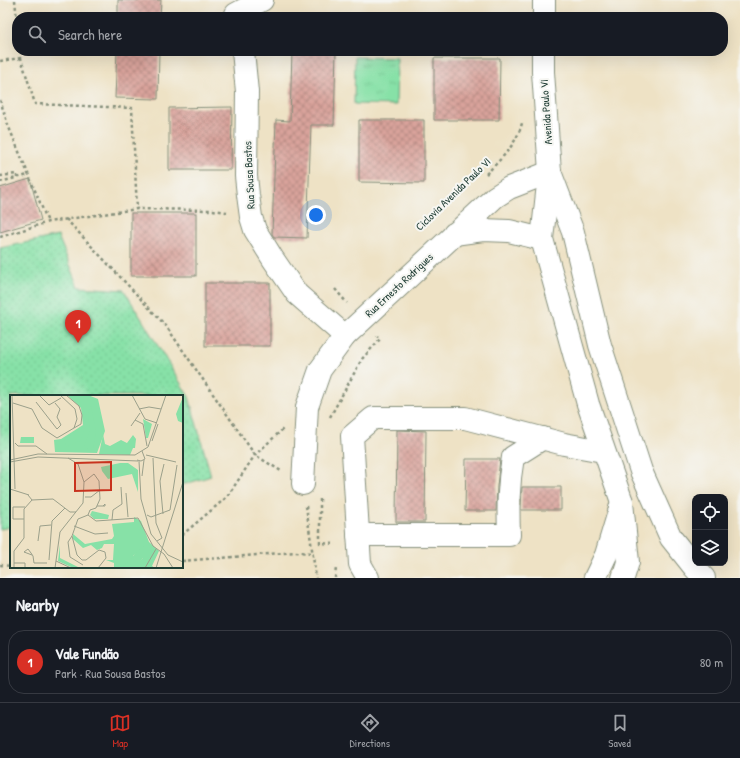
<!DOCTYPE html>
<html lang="en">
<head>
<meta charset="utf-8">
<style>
	:root { --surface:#171b24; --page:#242831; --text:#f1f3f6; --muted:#9ea1a6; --line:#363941; --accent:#d93025 }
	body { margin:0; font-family:"Patrick Hand",sans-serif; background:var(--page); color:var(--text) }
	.controls { position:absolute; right:12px; bottom:12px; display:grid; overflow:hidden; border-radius:8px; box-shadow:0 4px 16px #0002 }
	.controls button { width:36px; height:36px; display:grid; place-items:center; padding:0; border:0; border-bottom:1px solid var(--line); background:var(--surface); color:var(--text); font:20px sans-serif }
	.you { position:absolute; left:316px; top:215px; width:14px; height:14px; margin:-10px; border:3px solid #fff; border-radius:50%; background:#1a73e8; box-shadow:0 0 0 6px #1a73e833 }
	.badge { display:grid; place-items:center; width:26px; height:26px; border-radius:50%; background:var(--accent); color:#fff; font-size:13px; font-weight:700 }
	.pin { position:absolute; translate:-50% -33px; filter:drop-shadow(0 1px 2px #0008) }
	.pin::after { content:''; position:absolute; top:21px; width:14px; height:12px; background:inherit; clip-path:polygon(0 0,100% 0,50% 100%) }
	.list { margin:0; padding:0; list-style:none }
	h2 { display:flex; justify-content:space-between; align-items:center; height:52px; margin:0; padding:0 16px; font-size:17px }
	h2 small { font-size:13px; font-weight:400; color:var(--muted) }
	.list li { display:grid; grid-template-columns:26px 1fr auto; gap:12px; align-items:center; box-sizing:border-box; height:64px; margin:0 8px 8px; padding:0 8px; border:1px solid var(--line); border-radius:16px }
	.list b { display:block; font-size:15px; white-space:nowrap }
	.list p { margin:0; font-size:13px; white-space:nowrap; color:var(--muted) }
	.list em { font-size:13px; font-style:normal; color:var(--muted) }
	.icon { flex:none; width:22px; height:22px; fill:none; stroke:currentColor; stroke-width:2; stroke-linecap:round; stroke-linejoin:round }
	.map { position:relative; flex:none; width:740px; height:578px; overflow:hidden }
	.search { position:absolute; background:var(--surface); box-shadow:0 4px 16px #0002; left:12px; right:12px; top:12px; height:44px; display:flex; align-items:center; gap:10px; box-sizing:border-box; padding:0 14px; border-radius:16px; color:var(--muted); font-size:15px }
	.sheet { height:124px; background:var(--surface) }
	nav { display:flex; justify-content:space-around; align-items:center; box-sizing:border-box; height:56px; border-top:1px solid var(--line); background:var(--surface); font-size:11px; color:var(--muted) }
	nav a { display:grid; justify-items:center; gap:2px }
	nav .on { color:var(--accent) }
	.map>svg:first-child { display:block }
</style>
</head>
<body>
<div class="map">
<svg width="740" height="578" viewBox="0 0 740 578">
	<defs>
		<pattern id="grass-tufts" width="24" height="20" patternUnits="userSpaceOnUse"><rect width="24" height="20" fill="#87e1a7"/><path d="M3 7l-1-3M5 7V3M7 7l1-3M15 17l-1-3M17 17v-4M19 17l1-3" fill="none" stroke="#74c290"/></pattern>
		<pattern id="garden-dots" width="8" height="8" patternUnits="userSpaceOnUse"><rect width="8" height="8" fill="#87e1a7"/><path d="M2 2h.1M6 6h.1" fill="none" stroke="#74c290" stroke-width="1.8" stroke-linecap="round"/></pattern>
		<pattern id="building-cross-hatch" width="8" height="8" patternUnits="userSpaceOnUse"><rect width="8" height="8" fill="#d9a39b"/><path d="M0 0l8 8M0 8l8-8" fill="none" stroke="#af867f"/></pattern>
	</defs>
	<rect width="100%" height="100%" fill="#f6f6f2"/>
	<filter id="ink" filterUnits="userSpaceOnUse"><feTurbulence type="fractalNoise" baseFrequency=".025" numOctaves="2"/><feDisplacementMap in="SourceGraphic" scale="8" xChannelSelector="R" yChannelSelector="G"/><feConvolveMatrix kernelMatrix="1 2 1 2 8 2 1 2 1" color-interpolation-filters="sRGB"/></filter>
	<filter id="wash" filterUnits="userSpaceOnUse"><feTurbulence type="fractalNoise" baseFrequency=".012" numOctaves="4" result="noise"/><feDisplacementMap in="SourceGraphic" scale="16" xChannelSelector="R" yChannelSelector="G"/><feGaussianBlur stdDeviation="0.9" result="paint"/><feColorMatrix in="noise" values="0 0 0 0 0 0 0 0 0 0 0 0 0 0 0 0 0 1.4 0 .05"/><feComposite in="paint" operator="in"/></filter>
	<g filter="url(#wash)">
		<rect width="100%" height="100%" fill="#eee2c5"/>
		<polygon fill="url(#grass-tufts)" stroke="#538f6e" points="355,57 397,58 396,105 354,104"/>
		<polygon fill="url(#garden-dots)" stroke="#538f6e" points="58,236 79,287 124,290 189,397 211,476 182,485 182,396 11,396 11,527 0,529 0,248"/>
		<g id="blocks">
			<g fill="url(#building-cross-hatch)">
				<polygon points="118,0 161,0 160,17 118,17"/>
				<polygon points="117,51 159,51 158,99 115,98"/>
				<polygon points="292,51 336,51 334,125 311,125 307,238 274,237 272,234 276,120 290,121"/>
				<polygon points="434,58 500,58 499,120 434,120"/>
				<polygon points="232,107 231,170 169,170 169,108"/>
				<polygon points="359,120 424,120 424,183 359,182"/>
				<polygon points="30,179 41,220 0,232 0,188"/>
				<rect x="131" y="213" width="65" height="63"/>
				<rect x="205" y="283" width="65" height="63"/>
				<polygon points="397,430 426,431 425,522 396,522"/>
				<polygon points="466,459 500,459 497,486 496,511 465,511"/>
				<polygon points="522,487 561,487 561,510 521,510"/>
			</g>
		</g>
	</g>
	<g filter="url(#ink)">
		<use href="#blocks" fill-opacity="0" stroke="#86907c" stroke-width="1"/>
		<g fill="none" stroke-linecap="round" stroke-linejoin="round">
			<defs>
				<g id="minor">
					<polyline points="236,14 262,0"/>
					<polyline points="243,51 247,92 246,176 248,195 251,217 255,230 273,259 297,294 345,336"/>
					<polyline points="454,234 483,230 509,231 542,239"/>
					<polyline points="303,484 307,407 320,370 345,336 495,197 509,188 550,172"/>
					<path d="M358 535H509C508 507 508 485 513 457L543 438"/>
					<polyline points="368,578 360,564 352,436 373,418 465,418 564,444 603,451"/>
					<polyline points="595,578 606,555 622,502"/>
				</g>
				<g id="major">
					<polyline points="544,17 544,0"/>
					<polyline points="543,51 543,72 550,172"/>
				</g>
				<g id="highway">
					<polyline points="550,172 573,232 600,345 641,471 671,538 694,567 704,578"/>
					<polyline points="549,175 542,239 588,404 622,502 628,562 623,578"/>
				</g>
			</defs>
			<use href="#minor" stroke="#86907c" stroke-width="24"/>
			<use href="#major" stroke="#86907c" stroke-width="24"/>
			<use href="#highway" stroke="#86907c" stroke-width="24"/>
			<g stroke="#86907c" stroke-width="2.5" stroke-dasharray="3 3" stroke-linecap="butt">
				<polyline points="15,0 17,20"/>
				<polyline points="21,51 21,58 35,104 132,108 137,209"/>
				<polyline points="0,61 21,58"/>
				<polyline points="0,100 8,125 48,222"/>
				<path d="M486 174C501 159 517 144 522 123"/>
				<polyline points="0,176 17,174 17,178"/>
				<polyline points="0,182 28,175"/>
				<polyline points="66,219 166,326 255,455 281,471"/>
				<polyline points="0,237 48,222 137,209 213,210 227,212"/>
				<polyline points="335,289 347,303"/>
				<polyline points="330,417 362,359 380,339 377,336"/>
				<polyline points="320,499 320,543 336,544"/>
				<polyline points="306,506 316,578"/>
				<polyline points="182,535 227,497 255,455 283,429"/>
				<polyline points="182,561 295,552 313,553"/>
				<polyline points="0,565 11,566"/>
				<polyline points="335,578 336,567"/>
			</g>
			<use href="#minor" stroke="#fff" stroke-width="22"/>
			<use href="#major" stroke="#fff" stroke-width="22"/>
			<use href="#highway" stroke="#fff" stroke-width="22"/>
		</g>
	</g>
	<g text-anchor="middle" stroke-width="4" stroke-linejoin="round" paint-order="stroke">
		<g font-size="11" fill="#1f3d34" stroke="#f6f6f2">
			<text transform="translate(546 112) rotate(-94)" y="4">Avenida Paulo VI</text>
			<text transform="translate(249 175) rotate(-93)" y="4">Rua Sousa Bastos</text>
			<text transform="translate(453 194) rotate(-44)" y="4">Ciclovia Avenida Paulo VI</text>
			<text transform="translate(399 285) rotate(-43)" y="4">Rua Ernesto Rodrigues</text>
		</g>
	</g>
	<g transform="translate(10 395)">
		<rect width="173" height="173" fill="#eee2c5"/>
		<path d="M57 0H78L88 4 95 36 87 58 45 57 44 45 51 44 73 30 71 13ZM173 2V28L168 26 166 19ZM124 122 131 126 139 147 149 156 142 171 145 173H104V168L96 165H103L104 149H94L92 153 87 155 81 150 73 153 63 144V139L75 149 102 144 104 141 102 129 124 127ZM139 149 133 163 128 167 123 161Z" fill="#87e1a7" fill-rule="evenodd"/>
		<path d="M81 11 86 37 83 54 79 55 74 52 80 36 78 19ZM133 24 142 29 138 43H136ZM75 31 70 46 56 52 54 44ZM93 39 95 49 100 51 111 45 117 48 123 40 126 44 125 53H123L120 60 89 59ZM110 68H118L128 75V97L122 79 98 84 92 76 91 72ZM82 116 99 120 98 124H84L80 120ZM139 148 144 155 136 167 133 163 128 168 123 162 112 173 127 157ZM50 150V163L70 173H63L48 166Z" fill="#87e1a7"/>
		<path d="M11 42H24V48H10Z" fill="#87e1a7"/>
		<path fill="none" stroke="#9ba08b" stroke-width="1" d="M2 0 5 94M29 0 39 10 51 3M56 0 69 11 72 20 71 29 64 33M122 0 135 24 147 28M26 7 47 34 51 30 47 22 50 14 45 8M3 8 22 14 32 33 47 43 64 33 67 24 65 14 50 0M129 14 139 12 151 14M125 25 133 29 137 51M121 31 130 18M142 46 148 29M5 48 8 51H26L37 59M125 60 138 52 156 0M136 60 166 67M58 63 68 69 74 87M143 63 146 128 152 143 147 146M0 65 28 59 125 60M127 65 131 66 135 64 132 56M129 66 131 104 141 139 158 160 173 167M0 67 28 62 128 66M132 81 134 65M74 87 84 79 89 86 90 104 86 113 80 115 78 120M0 94 19 100M116 98 118 122M18 100 22 105 43 104 60 117H66M75 102H81L90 95M87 111H95V109L93 111M153 119 150 86 154 69M78 120 86 126 128 123 143 151 154 159 163 173M78 120 68 124 62 141 67 160 72 165H76L89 155 95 157 96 163 88 173M137 120 141 122 160 115 167 70M14 124H3V112H15M102 125 103 115 112 109 111 92M64 131 85 139 98 138M62 141 58 147 60 162 73 170M28 146 30 131 41 130M22 160 14 157 18 154 21 158 23 161 24 168M39 165 42 126 55 113M46 166 61 173M4 168H15V173M24 168H37M4 173V156L14 143V114L22 105M45 173 50 137 73 108 74 87M135 173 146 154M146 173 173 87"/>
		<path fill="#c8321e" fill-opacity="0.15" stroke="#c8321e" stroke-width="2" d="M101 67V95L65 96V68Z"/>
		<rect width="173" height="173" fill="none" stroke="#1f3d34" stroke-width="2"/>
	</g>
</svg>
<div class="controls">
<button><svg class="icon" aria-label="locate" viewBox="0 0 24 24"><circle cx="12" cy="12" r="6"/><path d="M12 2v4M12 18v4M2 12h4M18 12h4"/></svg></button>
<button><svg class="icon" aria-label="layers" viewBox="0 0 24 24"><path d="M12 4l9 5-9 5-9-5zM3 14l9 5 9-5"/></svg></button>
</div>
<div class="you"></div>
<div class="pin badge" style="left:78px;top:343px">1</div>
<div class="search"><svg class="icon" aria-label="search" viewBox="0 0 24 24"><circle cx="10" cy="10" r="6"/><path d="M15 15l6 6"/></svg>Search here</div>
</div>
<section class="sheet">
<h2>Nearby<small></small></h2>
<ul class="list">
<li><span class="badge">1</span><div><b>Vale Fundão</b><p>Park · Rua Sousa Bastos</p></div><em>80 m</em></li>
</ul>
</section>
<nav>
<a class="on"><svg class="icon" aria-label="map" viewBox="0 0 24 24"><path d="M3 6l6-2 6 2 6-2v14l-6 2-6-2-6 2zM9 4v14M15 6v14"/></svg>Map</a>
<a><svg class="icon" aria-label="directions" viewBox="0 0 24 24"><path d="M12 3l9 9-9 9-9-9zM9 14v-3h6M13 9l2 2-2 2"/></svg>Directions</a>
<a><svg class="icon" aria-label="saved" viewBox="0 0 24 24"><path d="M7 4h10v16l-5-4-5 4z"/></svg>Saved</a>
</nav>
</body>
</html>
